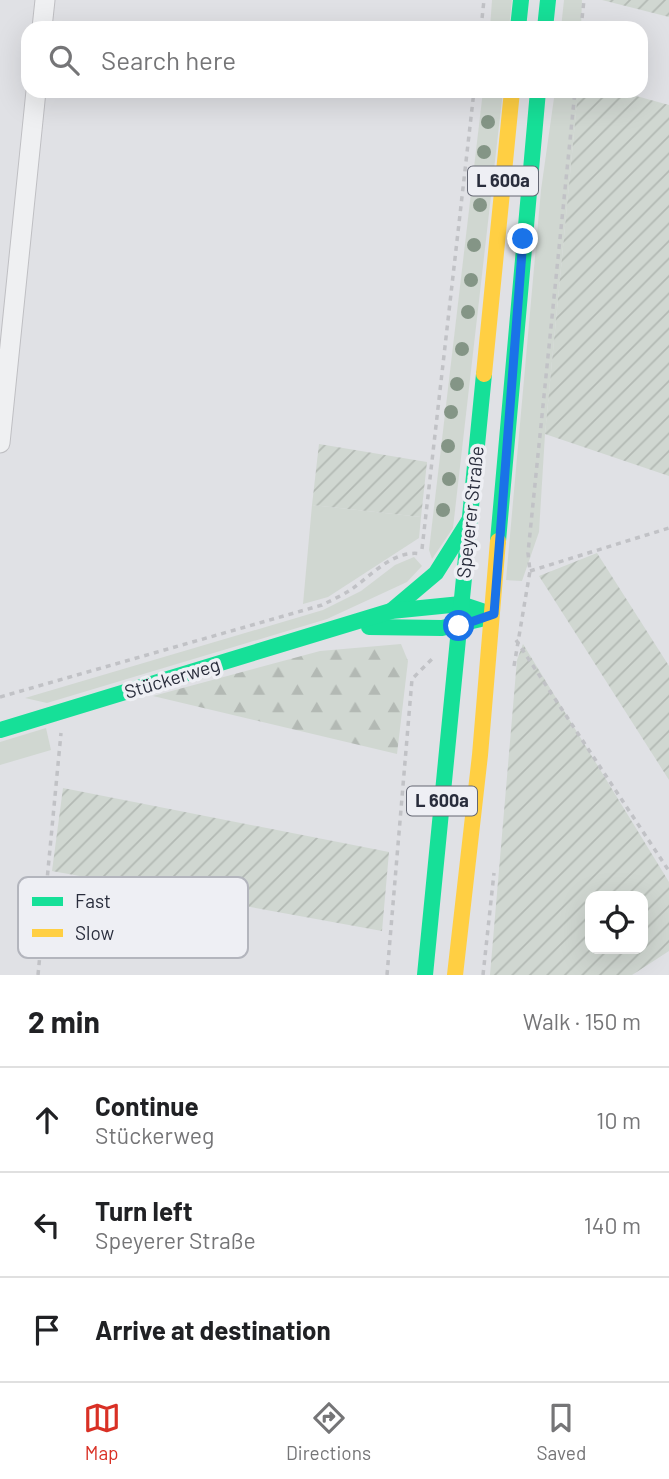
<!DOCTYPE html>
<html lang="en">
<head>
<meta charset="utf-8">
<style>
	:root { --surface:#fff; --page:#f2f2f2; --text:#202124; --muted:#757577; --line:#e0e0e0; --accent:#d93025 }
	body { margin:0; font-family:Barlow,sans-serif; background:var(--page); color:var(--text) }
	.controls { position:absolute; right:21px; bottom:21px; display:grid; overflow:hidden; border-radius:14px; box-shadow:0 7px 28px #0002 }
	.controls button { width:63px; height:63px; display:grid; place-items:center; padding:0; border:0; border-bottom:2px solid var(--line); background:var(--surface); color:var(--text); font:35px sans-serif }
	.stop { position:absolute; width:21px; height:21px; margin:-16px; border:5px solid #1a73e8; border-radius:50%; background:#fff }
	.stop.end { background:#1a73e8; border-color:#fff; box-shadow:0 2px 7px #0008 }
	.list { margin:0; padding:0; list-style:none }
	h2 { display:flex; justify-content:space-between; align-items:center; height:91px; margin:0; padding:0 28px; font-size:30px }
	h2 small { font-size:23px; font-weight:400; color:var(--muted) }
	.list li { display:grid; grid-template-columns:46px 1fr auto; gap:21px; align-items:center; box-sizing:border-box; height:105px; padding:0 28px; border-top:2px solid var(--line) }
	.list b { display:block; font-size:26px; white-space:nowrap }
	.list p { margin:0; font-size:23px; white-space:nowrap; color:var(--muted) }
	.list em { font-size:23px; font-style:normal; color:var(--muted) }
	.icon { flex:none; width:38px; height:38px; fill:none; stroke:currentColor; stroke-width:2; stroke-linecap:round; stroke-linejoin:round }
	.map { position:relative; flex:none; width:669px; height:975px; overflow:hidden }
	.search { position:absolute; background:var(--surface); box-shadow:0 7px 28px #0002; left:21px; right:21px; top:21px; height:77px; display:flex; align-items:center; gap:18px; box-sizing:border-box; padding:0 24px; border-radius:21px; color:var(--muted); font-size:26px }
	.sheet { height:406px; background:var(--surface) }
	nav { display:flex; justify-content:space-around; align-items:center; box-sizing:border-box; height:98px; border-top:2px solid var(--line); background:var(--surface); font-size:19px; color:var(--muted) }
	nav a { display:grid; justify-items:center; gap:4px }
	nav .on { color:var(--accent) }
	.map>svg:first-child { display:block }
</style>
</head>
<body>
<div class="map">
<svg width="669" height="975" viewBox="0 0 669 975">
	<defs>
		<pattern id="forest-firs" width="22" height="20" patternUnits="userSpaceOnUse" patternTransform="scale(1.75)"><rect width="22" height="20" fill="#d0d7d1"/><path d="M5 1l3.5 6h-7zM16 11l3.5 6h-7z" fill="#b3b9b4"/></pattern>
		<pattern id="garden-furrows" width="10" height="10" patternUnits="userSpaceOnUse" patternTransform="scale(1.75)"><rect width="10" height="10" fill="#d0d7d1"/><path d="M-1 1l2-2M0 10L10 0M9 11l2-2" fill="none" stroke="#b3b9b4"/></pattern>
	</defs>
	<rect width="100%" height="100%" fill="#e0e1e5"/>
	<g fill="#d0d7d1">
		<polygon points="492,0 512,0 509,28 490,28"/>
		<polygon points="564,0 582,0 581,28 561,28"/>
		<polygon points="483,91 503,91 453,528 432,559 429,550"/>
		<polygon points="555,91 578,91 545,434 539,532 522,581 506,580 541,190"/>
		<polygon points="312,505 421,517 419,538 328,597 303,604"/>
		<polygon points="414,557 422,566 407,582 327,619 47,703 25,698 323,610 361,591 395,565"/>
		<polygon points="46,728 51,750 0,765 0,742"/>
	</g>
	<polygon fill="url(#forest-firs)" points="401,644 408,661 397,754 153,696 320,651"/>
	<g fill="url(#garden-furrows)" fill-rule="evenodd">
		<polygon points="602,0 669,0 669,17"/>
		<polygon points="578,91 618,91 669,105 669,476 545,434"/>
		<polygon points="319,444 427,462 421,517 312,505"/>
		<polygon points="597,553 669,666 669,780 539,576"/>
		<path d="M523 644 669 882V951L632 975H490L517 660ZM590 896H643V949H590Z"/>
		<polygon points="63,788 389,852 382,931 52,871"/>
	</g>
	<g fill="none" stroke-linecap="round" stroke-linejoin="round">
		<defs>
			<g id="street">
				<polyline points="42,28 45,0"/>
				<polyline points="0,443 36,91"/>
			</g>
		</defs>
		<use href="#street" stroke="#bfbfc3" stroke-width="21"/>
		<g stroke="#c1c2c6" stroke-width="3.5" stroke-dasharray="5 5" stroke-linecap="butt">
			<polyline points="481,28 484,0"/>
			<polyline points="581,28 584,0"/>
			<polyline points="422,549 474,91"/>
			<polyline points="530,571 669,528"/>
			<polyline points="516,640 669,871"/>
			<polyline points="514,666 530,571 528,553 575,91"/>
			<path d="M0 697 322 605C332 600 343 595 352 589 373 574 394 549 422 554"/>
			<polyline points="38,975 61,733"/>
			<polyline points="387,975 412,679 433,658"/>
			<polyline points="483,975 494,873"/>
		</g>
		<use href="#street" stroke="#eff0f2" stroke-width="19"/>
		<g stroke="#16e098" stroke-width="16">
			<polyline points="518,28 521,0"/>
			<polyline points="545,28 548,0"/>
			<polyline points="498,541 538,91"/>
			<polyline points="391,611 436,573 470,519"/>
			<polyline points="369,627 442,628 481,619"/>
			<polyline points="0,730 391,611 461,604 482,611"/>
			<polyline points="425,975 484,374"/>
		</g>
		<g stroke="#ffcf43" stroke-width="16">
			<polyline points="484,374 512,91"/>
			<polyline points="455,975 480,755 498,541"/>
		</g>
	</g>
	<g fill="#849586">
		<circle cx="488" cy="122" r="7"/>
		<circle cx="484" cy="152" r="7"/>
		<circle cx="480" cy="181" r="7"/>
		<circle cx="480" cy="205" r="7"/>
		<circle cx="474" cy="245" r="7"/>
		<circle cx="471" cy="280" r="7"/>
		<circle cx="468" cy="312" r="7"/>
		<circle cx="462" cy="349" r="7"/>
		<circle cx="457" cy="384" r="7"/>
		<circle cx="451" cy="412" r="7"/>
		<circle cx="448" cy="446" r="7"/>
		<circle cx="449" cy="479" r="7"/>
		<circle cx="443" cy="510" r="7"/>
	</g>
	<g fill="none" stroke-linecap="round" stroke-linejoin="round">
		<polyline stroke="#1a73e8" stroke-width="9" points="459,626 494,614 523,239"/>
	</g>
	<g text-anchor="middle" stroke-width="7" stroke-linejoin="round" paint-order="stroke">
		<g fill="#eeeff4" stroke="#646773" stroke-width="2">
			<rect x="468" y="166.5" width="70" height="29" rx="5"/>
			<rect x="407" y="786.5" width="70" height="29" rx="5"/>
		</g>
		<g font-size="18" font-weight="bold" fill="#292d3c">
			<text x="503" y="187">L 600a</text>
			<text x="442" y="807">L 600a</text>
		</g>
		<g font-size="19" fill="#292d3c" stroke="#eeeff4">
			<text transform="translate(470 512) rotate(-84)" y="7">Speyerer Straße</text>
			<text transform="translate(172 678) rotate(-17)" y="7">Stückerweg</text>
		</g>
	</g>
	<rect x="18" y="877" width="230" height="81" rx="10" fill="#eeeff4" stroke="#b3b5bd" stroke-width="2"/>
	<rect x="32" y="897" width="31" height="9" fill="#16e098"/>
	<rect x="32" y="929" width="31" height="8" fill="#ffcf43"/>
	<g font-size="19" fill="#292d3c">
		<text x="75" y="908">Fast</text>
		<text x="75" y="940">Slow</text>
	</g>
</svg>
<div class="controls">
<button><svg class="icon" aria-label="locate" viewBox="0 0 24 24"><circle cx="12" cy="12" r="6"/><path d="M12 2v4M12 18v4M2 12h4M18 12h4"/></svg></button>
</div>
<div class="stop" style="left:459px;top:626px"></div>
<div class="stop end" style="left:523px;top:239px"></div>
<div class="search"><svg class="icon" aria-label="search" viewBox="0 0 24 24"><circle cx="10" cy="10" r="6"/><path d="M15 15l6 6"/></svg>Search here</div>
</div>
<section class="sheet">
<h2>2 min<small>Walk · 150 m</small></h2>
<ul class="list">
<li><svg class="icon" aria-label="ahead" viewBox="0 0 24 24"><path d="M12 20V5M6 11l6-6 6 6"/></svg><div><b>Continue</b><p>Stückerweg</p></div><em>10 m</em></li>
<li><svg class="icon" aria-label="left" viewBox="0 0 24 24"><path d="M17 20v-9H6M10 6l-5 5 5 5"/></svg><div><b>Turn left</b><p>Speyerer Straße</p></div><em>140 m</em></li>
<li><svg class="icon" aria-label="arrive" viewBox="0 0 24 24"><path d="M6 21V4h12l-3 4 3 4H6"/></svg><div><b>Arrive at destination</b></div></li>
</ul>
</section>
<nav>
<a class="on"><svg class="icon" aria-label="map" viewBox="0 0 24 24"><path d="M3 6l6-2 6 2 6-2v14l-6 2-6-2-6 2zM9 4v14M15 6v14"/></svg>Map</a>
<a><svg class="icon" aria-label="directions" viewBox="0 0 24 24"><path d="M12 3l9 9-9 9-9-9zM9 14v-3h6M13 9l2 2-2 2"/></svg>Directions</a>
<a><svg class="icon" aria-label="saved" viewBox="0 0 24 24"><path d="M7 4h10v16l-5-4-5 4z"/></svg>Saved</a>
</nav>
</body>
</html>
